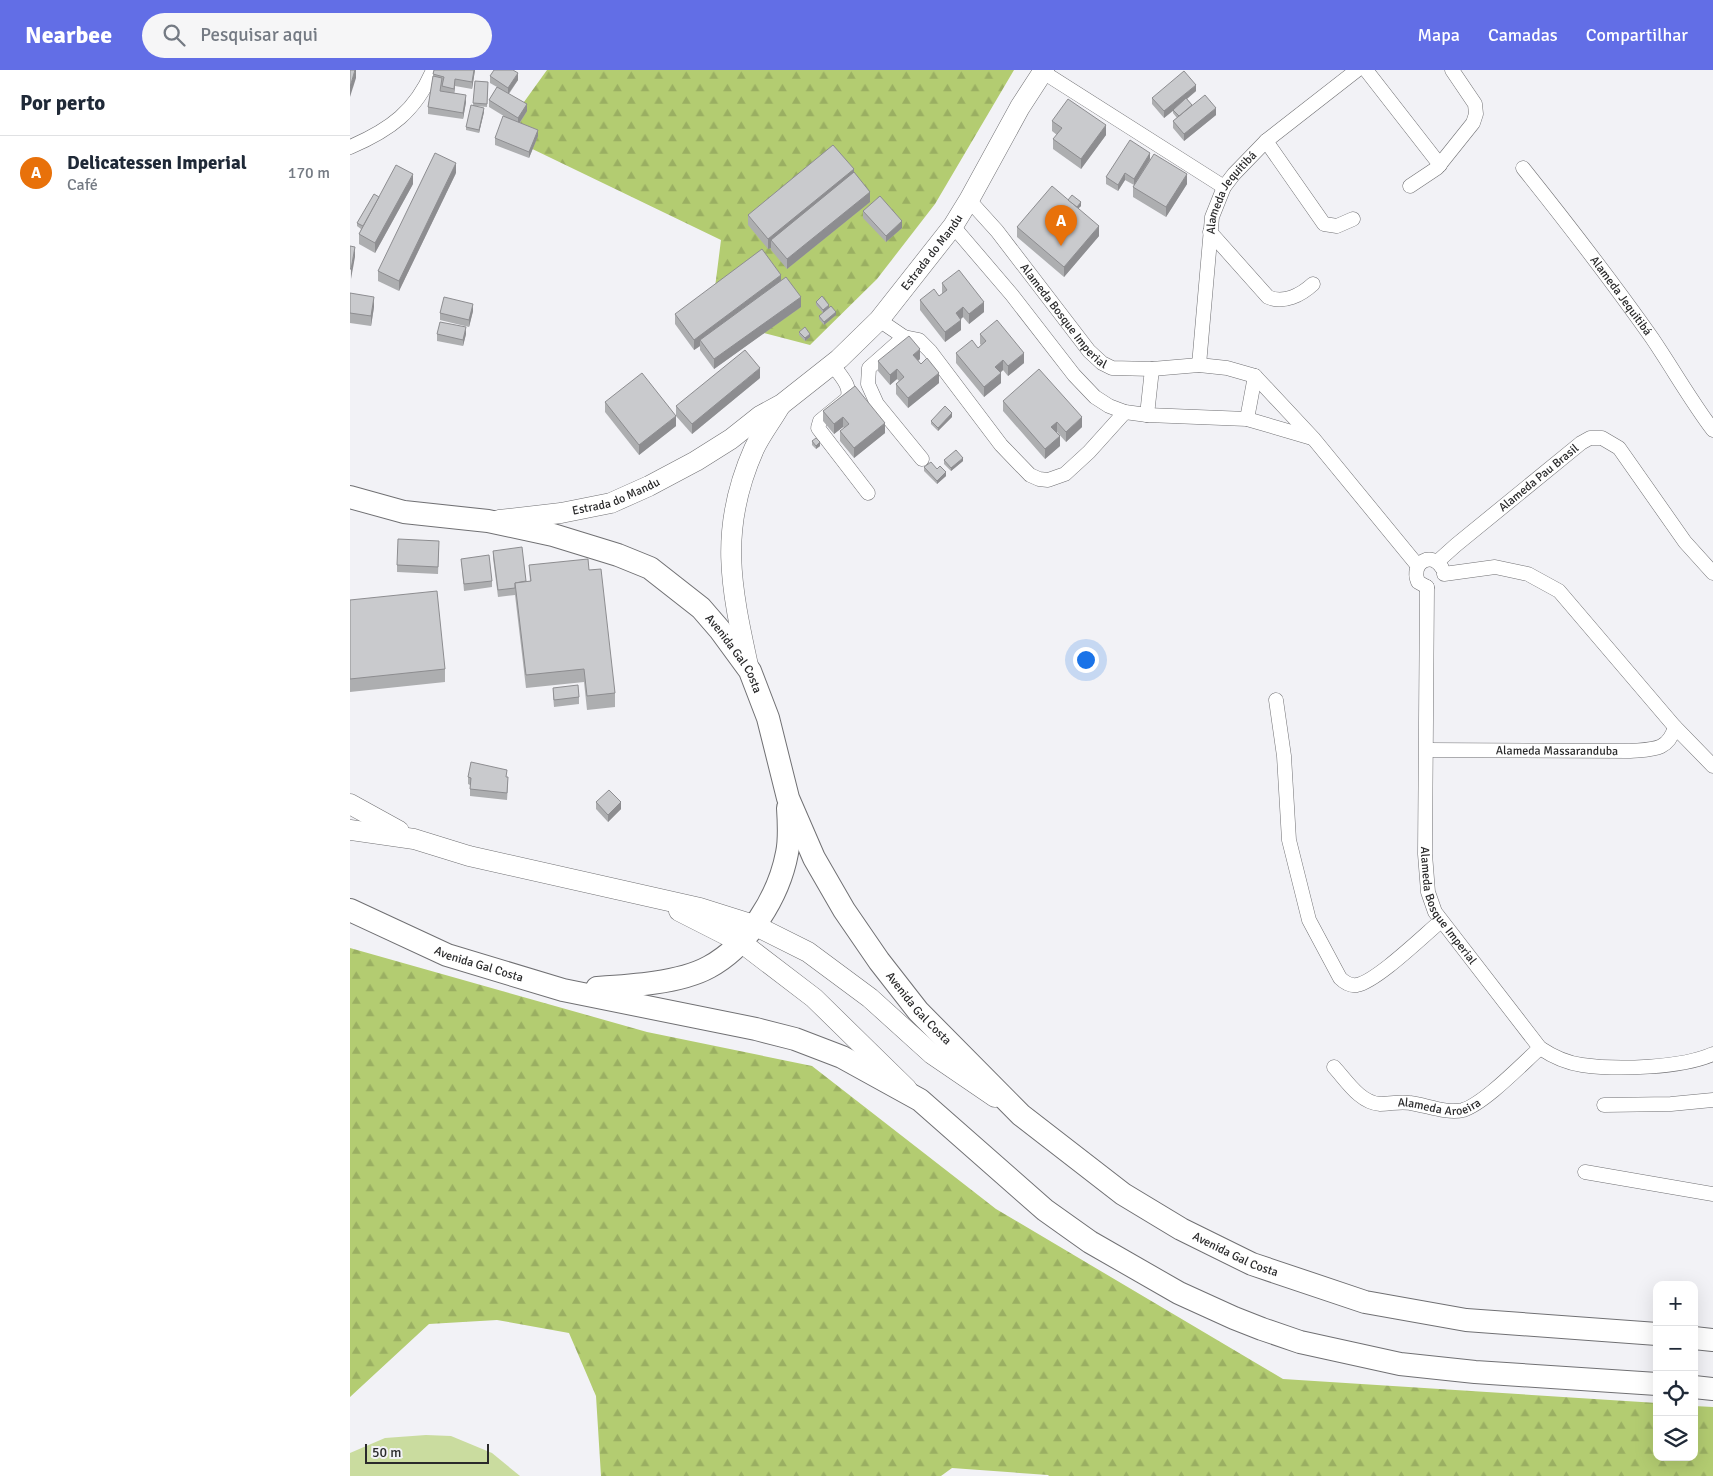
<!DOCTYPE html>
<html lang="pt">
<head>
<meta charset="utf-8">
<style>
	:root { --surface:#fff; --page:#f6f6f7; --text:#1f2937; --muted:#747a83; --line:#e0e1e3; --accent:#626ee6 }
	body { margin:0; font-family:Signika,sans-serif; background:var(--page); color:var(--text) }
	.controls { position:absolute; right:15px; bottom:15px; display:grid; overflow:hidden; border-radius:10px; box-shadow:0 5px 20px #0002 }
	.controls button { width:45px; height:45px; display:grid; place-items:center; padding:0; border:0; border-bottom:1px solid var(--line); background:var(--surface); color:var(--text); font:25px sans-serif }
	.scale { position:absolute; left:15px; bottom:12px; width:124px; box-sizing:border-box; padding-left:5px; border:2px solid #2a2a2b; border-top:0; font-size:14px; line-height:18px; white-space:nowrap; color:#2a2a2b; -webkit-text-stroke:4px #f2f2f6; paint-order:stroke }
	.you { position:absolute; left:735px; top:589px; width:18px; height:18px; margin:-12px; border:4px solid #fff; border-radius:50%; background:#1a73e8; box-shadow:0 0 0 8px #1a73e833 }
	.badge { display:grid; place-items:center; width:32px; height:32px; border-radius:50%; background:var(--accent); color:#fff; font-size:16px; font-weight:700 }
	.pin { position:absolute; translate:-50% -41px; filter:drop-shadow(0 1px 2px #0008) }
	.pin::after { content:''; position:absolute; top:26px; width:18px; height:15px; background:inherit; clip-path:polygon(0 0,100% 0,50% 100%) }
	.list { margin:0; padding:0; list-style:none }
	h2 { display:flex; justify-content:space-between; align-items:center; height:65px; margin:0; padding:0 20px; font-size:21px }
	h2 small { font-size:16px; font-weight:400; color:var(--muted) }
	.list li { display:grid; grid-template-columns:32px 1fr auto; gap:15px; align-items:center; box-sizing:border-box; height:75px; padding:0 20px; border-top:1px solid var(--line) }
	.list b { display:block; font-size:19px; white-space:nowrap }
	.list p { margin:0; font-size:16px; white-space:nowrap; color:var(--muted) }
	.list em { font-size:16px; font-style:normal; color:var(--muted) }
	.icon { flex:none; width:28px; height:28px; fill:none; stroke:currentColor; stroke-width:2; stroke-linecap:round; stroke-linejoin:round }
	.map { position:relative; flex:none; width:1363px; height:1406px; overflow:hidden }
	header { display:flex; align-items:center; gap:30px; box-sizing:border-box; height:70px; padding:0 25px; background:var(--accent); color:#fff }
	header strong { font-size:24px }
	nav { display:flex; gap:28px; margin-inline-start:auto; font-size:18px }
	.search { width:350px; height:45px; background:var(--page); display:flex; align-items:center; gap:12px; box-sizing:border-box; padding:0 18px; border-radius:28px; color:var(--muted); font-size:19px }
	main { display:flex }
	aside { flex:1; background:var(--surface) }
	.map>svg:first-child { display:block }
</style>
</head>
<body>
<header>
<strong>Nearbee</strong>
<div class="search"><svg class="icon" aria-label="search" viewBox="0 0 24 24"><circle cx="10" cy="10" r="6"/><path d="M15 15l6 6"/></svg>Pesquisar aqui</div>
<nav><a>Mapa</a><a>Camadas</a><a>Compartilhar</a></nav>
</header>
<main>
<aside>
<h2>Por perto<small></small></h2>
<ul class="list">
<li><span class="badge" style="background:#e8710a">A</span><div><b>Delicatessen Imperial</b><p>Café</p></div><em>170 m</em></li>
</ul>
</aside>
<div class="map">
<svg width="1363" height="1406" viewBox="0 0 1363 1406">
	<defs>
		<pattern id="forest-firs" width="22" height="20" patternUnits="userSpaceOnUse" patternTransform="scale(1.25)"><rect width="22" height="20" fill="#b3cc71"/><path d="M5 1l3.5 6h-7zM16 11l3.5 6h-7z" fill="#9aaf62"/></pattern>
	</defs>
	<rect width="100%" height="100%" fill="#f2f2f6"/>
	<polygon fill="#cadc9f" points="76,1365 101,1366 142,1383 170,1406 0,1406 0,1383 35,1368"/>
	<g fill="url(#forest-firs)">
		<polygon points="197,0 664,0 585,134 527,209 460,275 361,249 371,170 151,64"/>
		<polygon points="0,878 297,962 462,996 646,1139 933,1309 1307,1333 1307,1387 1344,1387 1344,1336 1363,1337 1363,1406 699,1406 698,1405 602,1398 591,1406 251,1406 246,1326 219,1263 147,1250 79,1254 0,1327"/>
	</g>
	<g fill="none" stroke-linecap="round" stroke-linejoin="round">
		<defs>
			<g id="minor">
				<polyline points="1016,0 1090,95"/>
				<polyline points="693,2 874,117"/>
				<polyline points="916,71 974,154 987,156 1003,149"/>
				<path d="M0 77C40 60 66 41 83 0"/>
				<path id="s1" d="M1173 98C1217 153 1261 210 1302 268 1323 299 1341 331 1363 360"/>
				<polyline points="1060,116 1087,98 1123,53 1126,44 1125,34 1102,0"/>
				<path id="s2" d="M619 130 647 161 739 281 752 293 762 298 802 299 849 295 877 298 905 306 963 368 1068 496"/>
				<polyline points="603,156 662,225 724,305 745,327 759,336 775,342 797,345 897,349 962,368"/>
				<path d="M860 162 918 227C934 234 951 225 963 214"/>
				<polyline points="529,250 554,267 519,298 518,314 527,334 572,389"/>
				<polyline points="554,267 569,270 580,281 651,375 680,405 689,409 698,410 715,404 739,382 775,342"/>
				<path d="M482 294C489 304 503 317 497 329L470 351 468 358 518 423"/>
				<path id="s3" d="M849 295 862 147 874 117 884 104 916 71 1007 0"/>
				<polyline points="797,345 802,299"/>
				<polyline points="897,349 905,306"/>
				<path id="s4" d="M1087 492 1106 475 1231 373 1240 368H1252L1269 378 1335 472 1363 503"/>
				<polyline points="1094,504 1145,497 1178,504 1209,521 1325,657 1363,696"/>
				<path id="s5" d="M1077 517 1075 784 1078 822 1085 842 1190 978C1202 986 1217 993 1232 995 1267 1000 1332 998 1363 984"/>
				<path d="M1077 517 1068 512C1060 492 1082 481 1092 498"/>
				<path d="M926 630 934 686 939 770 959 850 990 908C995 913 1000 916 1007 915 1027 911 1073 866 1091 851"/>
				<path id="s6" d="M1077 680 1280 681C1303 679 1318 681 1325 657"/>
				<path id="s7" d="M984 997C996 1010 1010 1033 1030 1034 1040 1034 1050 1031 1060 1033 1076 1035 1097 1044 1113 1040 1135 1033 1172 994 1190 978"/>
				<polyline points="1254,1035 1321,1034 1363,1030"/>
				<polyline points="1235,1102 1363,1124"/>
			</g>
			<g id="secondary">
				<path id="s8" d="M149 450 211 443 261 433 299 416 346 391 381 369 410 346 432 334 489 289 529 250 603 156 619 130 670 37 694 0"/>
				<path d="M399 600C381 517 368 460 404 379 411 364 422 350 430 336"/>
				<polyline points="0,734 49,761"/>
				<polyline points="0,760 64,769 119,786 350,838 404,855 458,882 520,928 582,984 645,1027"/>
				<polyline points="329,841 392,873 464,928 557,1019"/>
			</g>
			<g id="primary">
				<path id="s9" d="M0 427 54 442 138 451 203 465 268 485 300 498 351 538 370 560 400 601 418 648 438 728 464 788 494 840 529 891 568 941 671 1045 773 1124 831 1159 902 1194 1015 1232 1116 1250 1307 1264"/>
				<path id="s10" d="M0 840 97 885 213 920 406 959 445 969 492 987 570 1030 695 1140 740 1172 829 1223 884 1248 912 1259 950 1272 1050 1294 1125 1302 1307 1314"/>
				<path d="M247 918C280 916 330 913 359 897 398 876 429 826 437 783 440 769 439 753 438 738"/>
				<polyline points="1344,1268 1363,1270"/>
				<polyline points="1344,1317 1363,1319"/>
			</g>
		</defs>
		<use href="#minor" stroke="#707073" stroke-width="15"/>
		<use href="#secondary" stroke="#707073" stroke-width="21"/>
		<use href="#primary" stroke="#707073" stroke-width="24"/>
		<use href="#minor" stroke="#fff" stroke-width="14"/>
		<use href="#secondary" stroke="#fff" stroke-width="20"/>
		<use href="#primary" stroke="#fff" stroke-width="22"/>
	</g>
	<g fill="#adaeb0">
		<polygon points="84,0 125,0 122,19 105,16 104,23 116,32 113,49 78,44 78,37"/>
		<polygon points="140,6 168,10 159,24 177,41 170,53 188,66 179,88 145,75 145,68 157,48 139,37 139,30 147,17 140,13"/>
		<polygon points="125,11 138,12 137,37 125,36 134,42 129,63 116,60 116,57 123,36"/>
		<polygon points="846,21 837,29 842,35 866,45 834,71 823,58 823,51 827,48 823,43 823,41 814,48 802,34 802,28"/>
		<polygon points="702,51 756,65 731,99 703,79 703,69 707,65 702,61"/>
		<polygon points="800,89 837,114 816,147 783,127 783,117 784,115 775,110 768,121 756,114 756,107"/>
		<polygon points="504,102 520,132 437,199 421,180 421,178 418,179 398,155 398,145"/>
		<polygon points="106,103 49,221 28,211 28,201"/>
		<polygon points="63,114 25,183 9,174 9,164 11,159 7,156 7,153 29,127"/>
		<polygon points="718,130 731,136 728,138 749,166 714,207 667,167 667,157"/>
		<polygon points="513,141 552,158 536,172 513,148"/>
		<polygon points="431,211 451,237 364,299 350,280 350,276 344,280 325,254 325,244"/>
		<polygon points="592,213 634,242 619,254 613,247 611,249 611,260 595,272 570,240 570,230 589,226 592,224"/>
		<polygon points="0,223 24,237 21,256 0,253"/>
		<polygon points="466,232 479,238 486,245 474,255 469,249 469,246 473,243 466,235"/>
		<polygon points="123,241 119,257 90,250 90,243"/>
		<polygon points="449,262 460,267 455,271 449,265"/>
		<polygon points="87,264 116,264 113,276 87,271"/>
		<polygon points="630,264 674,293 658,306 653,300 650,303 651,313 634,327 606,293 606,283 628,278 631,275 630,274"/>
		<polygon points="570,289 568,291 589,313 558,338 546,324 546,314 549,311 547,309 540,315 528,301 528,291"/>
		<polygon points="410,308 342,364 326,346 326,336"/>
		<polygon points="505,316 535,363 504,388 490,371 490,361 494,358 493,357 484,364 473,351 473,341"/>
		<polygon points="653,331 732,357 716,372 707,362 706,363 710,376 695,389 653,341"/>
		<polygon points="255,332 326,356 289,385 255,342"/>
		<polygon points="602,347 588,361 581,354 581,351"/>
		<polygon points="462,371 470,376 466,379 462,375"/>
		<polygon points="594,390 613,391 601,401 594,394"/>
		<polygon points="574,397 587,399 596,406 587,414 574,401"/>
		<polygon points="89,478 88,504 47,502 47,495"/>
		<polygon points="143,481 176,511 180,511 179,495 239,500 265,623 265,637 237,640 234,612 176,618 165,525 148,527 143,488"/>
		<polygon points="111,489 142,511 142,517 114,521"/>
		<polygon points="0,530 95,599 95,612 0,622"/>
		<polygon points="203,618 229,627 229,634 204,637 203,625"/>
		<polygon points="118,707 157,707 158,714 157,730 120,726 120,715 118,714"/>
		<polygon points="246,732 271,739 258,752 246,739"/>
	</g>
	<g fill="#8d8d90">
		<polygon points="5,0 6,0 6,8 0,27 0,17"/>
		<polygon points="124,0 125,0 122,19 122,12"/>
		<polygon points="168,3 168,10 158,24 158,18"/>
		<polygon points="105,9 105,16 104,26 104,19"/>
		<polygon points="846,15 846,21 814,48 814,41"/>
		<polygon points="116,25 116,32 113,49 113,43"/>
		<polygon points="177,34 177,41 168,55 168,48"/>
		<polygon points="134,38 134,42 129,63 129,60"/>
		<polygon points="866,38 866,45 834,71 834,64"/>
		<polygon points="756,55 756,65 731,99 731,89"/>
		<polygon points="188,60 188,66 179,88 179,82"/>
		<polygon points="800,83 800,89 784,115 784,109"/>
		<polygon points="106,93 106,103 49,221 49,211"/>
		<polygon points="504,99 504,109 421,170 421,178 418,179 418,169"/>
		<polygon points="775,103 775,110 768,121 768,115"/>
		<polygon points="63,104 63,114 25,183 25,173"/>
		<polygon points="837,104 837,114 816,147 816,137"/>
		<polygon points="520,122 520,132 437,199 437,189"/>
		<polygon points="731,132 731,136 726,141 726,137"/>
		<polygon points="552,151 552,158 536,172 536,166"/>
		<polygon points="749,156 749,166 714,207 714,197"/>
		<polygon points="5,177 5,187 1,209 1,199"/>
		<polygon points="431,205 431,215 350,270 350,276 344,280 344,270"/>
		<polygon points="24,227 24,237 21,256 21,246"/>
		<polygon points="451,227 451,237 364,299 364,289"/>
		<polygon points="634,232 634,242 619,254 619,244"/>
		<polygon points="123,234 123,241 119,257 119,250"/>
		<polygon points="479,235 479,238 473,243 473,240"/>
		<polygon points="613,237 613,247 606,253 606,243"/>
		<polygon points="486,242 486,245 474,255 474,252"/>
		<polygon points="611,250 611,260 595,272 595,262"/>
		<polygon points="116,257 116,264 113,276 113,270"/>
		<polygon points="460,264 460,267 455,271 455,268"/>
		<polygon points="570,279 570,289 563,295 563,285"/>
		<polygon points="674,283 674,293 658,306 658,296"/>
		<polygon points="653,290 653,300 645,307 645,297"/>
		<polygon points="410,298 410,308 342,364 342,354"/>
		<polygon points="547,299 547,309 540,315 540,305"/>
		<polygon points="589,303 589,313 558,338 558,328"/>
		<polygon points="651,303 651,313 634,327 634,317"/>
		<polygon points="602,343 602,347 588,361 588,358"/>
		<polygon points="326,346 326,356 289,385 289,375"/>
		<polygon points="493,347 493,357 484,364 484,354"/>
		<polygon points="732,347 732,357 716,372 716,362"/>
		<polygon points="707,352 707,362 701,367 701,357"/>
		<polygon points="535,353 535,363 504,388 504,378"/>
		<polygon points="710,366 710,376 695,389 695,379"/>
		<polygon points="470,372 470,376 466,379 466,376"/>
		<polygon points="613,388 613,391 601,401 601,398"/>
		<polygon points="596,402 596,406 587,414 587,411"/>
		<polygon points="271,732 271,739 258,752 258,745"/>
	</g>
	<g fill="#c9cacd" stroke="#8d8d90">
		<polygon points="0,0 5,0 0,17"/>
		<polygon points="84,0 124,0 122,12 105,9 104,19 92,16 94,7 83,4"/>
		<polygon points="144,0 163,0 168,3 158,18 140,6"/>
		<polygon points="834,1 846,15 814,41 802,28"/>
		<polygon points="83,6 92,8 90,21 116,25 113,43 78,37"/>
		<polygon points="125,11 138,12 137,34 123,33"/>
		<polygon points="147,17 177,34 168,48 139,30"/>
		<polygon points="855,25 866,38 834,64 823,51"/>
		<polygon points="836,28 842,35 829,46 823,40"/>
		<polygon points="718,29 756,55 731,89 703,69 712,58 702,51"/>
		<polygon points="121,35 134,38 129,60 116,57"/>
		<polygon points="153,46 188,60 179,82 145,68"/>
		<polygon points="780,70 800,83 784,109 775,103 768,115 756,107"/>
		<polygon points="483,75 504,99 418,169 398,145"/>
		<polygon points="85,83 106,93 49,211 28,201"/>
		<polygon points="804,84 837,104 816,137 783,117"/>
		<polygon points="46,95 63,104 25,173 9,164"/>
		<polygon points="504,102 520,122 437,189 421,170"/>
		<polygon points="702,116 749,156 714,197 667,157"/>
		<polygon points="24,124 29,127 13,156 7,153"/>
		<polygon points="722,125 731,132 727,137 718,130"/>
		<polygon points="530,126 552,151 536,166 513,141"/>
		<polygon points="0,176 5,177 1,199 0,199"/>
		<polygon points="412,179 431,205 344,270 325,244"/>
		<polygon points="609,200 634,232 619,244 613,237 606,243 611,250 595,262 570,230 584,219 589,226 597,220 592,213"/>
		<polygon points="436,207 451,227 364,289 350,270"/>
		<polygon points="0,223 24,227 21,246 0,243"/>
		<polygon points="472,226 479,235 473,240 466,232"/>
		<polygon points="94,227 123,234 119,250 90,243"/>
		<polygon points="481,236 486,242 474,252 469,246"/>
		<polygon points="647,250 674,283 658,296 653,290 645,297 651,303 634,317 606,283 622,270 628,278 636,271 630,264"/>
		<polygon points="90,252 116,257 113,270 87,264"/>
		<polygon points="455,257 460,264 455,268 449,262"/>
		<polygon points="559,266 570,279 563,285 571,294 577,288 589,303 558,328 546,314 554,307 547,299 540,305 528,291"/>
		<polygon points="395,280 410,298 342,354 326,336"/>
		<polygon points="689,299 732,347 716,362 707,352 701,357 710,366 695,379 653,331"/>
		<polygon points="292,303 326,346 289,375 255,332"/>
		<polygon points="505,316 535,353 504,378 490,361 499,354 493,347 484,354 473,341"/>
		<polygon points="595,336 602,343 588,358 581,351"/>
		<polygon points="466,368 470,372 466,376 462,371"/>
		<polygon points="606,380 613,388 601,398 594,390"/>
		<polygon points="581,392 587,399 590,396 596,402 587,411 574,397"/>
		<polygon points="48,469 89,471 88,497 47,495"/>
		<polygon points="172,477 176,511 165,513 165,518 148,520 143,481"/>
		<polygon points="139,485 142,511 114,514 111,489"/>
		<polygon points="238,489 239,500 251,499 265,623 237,626 234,599 176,605 165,513 181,511 179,495"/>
		<polygon points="87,521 95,599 0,609 0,530"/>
		<polygon points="228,615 229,627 204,630 203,618"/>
		<polygon points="121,692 157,700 156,707 158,707 157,723 120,719 121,708 118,707"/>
		<polygon points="259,720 271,732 258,745 246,732"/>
	</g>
	<g text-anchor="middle" stroke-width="4.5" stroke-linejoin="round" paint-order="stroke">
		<g font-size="12" fill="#2a2a2b" stroke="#f2f2f6">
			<text dy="4" stroke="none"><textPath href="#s3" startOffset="179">Alameda Jequitibá</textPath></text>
			<text dy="4" stroke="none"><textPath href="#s8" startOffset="526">Estrada do Mandu</textPath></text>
			<text dy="4" stroke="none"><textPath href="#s1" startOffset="161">Alameda Jequitibá</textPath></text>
			<text dy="4" stroke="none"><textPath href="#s2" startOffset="150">Alameda Bosque Imperial</textPath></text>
			<text dy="4" stroke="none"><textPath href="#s4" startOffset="132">Alameda Pau Brasil</textPath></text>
			<text dy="4" stroke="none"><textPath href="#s8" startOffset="120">Estrada do Mandu</textPath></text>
			<text dy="4" stroke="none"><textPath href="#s9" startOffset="431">Avenida Gal Costa</textPath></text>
			<text dy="4" stroke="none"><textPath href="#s6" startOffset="130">Alameda Massaranduba</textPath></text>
			<text dy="4" stroke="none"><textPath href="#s5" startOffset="325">Alameda Bosque Imperial</textPath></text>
			<text dy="4" stroke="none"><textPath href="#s10" startOffset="140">Avenida Gal Costa</textPath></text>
			<text dy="4" stroke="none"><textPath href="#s9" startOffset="836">Avenida Gal Costa</textPath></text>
			<text dy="4" stroke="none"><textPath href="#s7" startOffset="121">Alameda Aroeira</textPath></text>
			<text dy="4" stroke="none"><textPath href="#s9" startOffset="1241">Avenida Gal Costa</textPath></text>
		</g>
	</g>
</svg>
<div class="controls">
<button>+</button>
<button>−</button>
<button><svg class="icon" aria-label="locate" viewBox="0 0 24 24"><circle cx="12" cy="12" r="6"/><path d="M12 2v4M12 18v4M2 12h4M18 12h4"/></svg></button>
<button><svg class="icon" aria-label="layers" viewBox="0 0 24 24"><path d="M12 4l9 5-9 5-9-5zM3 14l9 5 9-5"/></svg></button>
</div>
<div class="scale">50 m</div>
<div class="you"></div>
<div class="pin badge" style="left:711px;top:176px;background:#e8710a">A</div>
</div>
</main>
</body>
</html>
